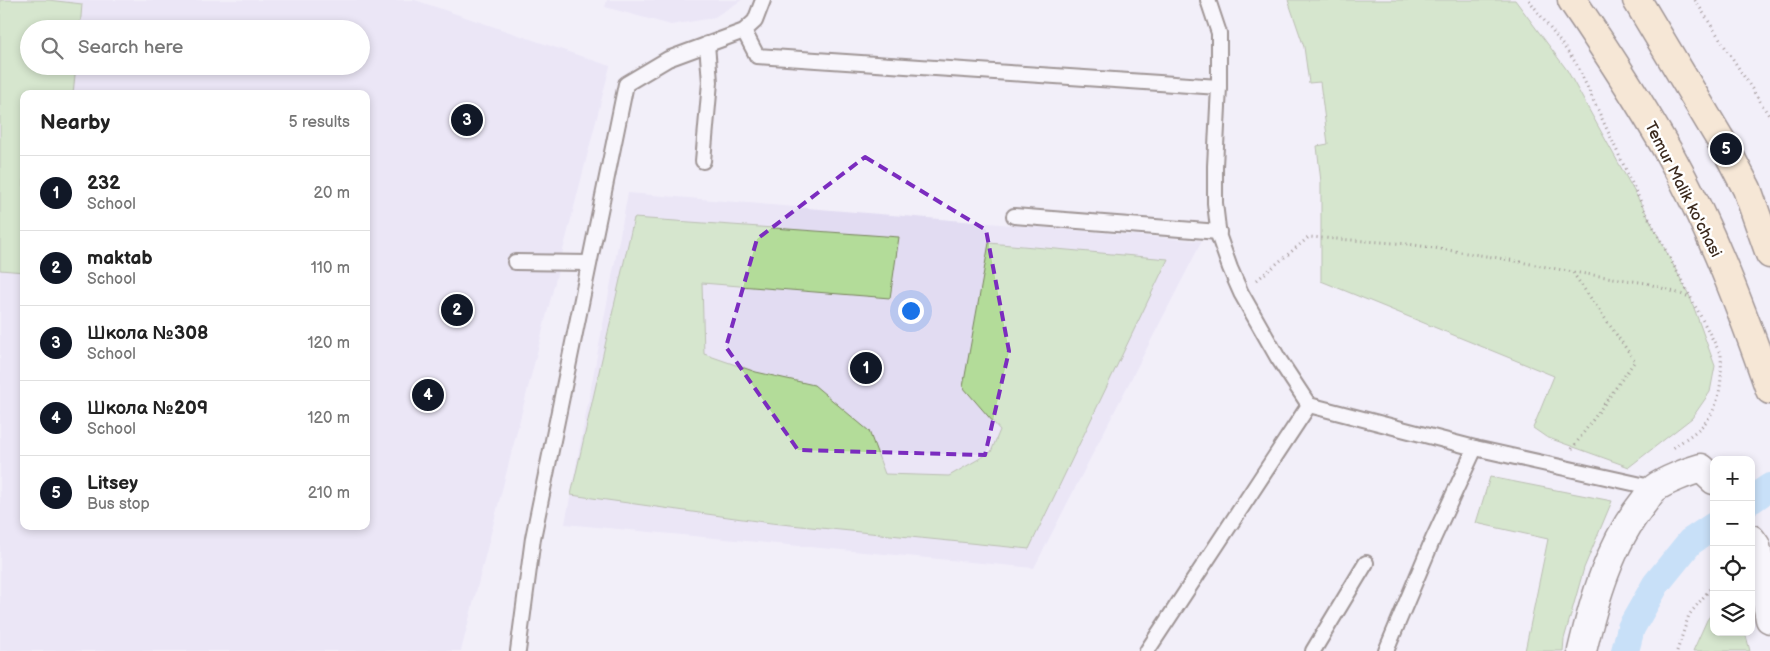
<!DOCTYPE html>
<html lang="en">
<head>
<meta charset="utf-8">
<style>
	:root { --surface:#fff; --page:#f6f6f6; --text:#222; --muted:#767676; --line:#e0e0e0; --accent:#111827 }
	body { margin:0; font-family:"Balsamiq Sans",sans-serif; background:var(--page); color:var(--text) }
	.controls { position:absolute; right:15px; bottom:15px; display:grid; overflow:hidden; border-radius:10px; box-shadow:0 2px 8px #0003 }
	.controls button { width:45px; height:45px; display:grid; place-items:center; padding:0; border:0; border-bottom:1px solid var(--line); background:var(--surface); color:var(--text); font:25px sans-serif }
	.you { position:absolute; left:910px; top:310px; width:18px; height:18px; margin:-12px; border:4px solid #fff; border-radius:50%; background:#1a73e8; box-shadow:0 0 0 8px #1a73e833 }
	.badge { display:grid; place-items:center; width:32px; height:32px; border-radius:50%; background:var(--accent); color:#fff; font-size:16px; font-weight:700 }
	.pin { position:absolute; translate:-50% -50%; border:2px solid #fff; box-shadow:0 1px 5px #0006 }
	.list { margin:0; padding:0; list-style:none }
	h2 { display:flex; justify-content:space-between; align-items:center; height:65px; margin:0; padding:0 20px; font-size:21px }
	h2 small { font-size:16px; font-weight:400; color:var(--muted) }
	.list li { display:grid; grid-template-columns:32px 1fr auto; gap:15px; align-items:center; box-sizing:border-box; height:75px; padding:0 20px; border-top:1px solid var(--line) }
	.list b { display:block; font-size:19px; white-space:nowrap }
	.list p { margin:0; font-size:16px; white-space:nowrap; color:var(--muted) }
	.list em { font-size:16px; font-style:normal; color:var(--muted) }
	.icon { flex:none; width:28px; height:28px; fill:none; stroke:currentColor; stroke-width:2; stroke-linecap:round; stroke-linejoin:round }
	.map { position:relative; flex:none; width:1770px; height:651px; overflow:hidden }
	.search { position:absolute; background:var(--surface); box-shadow:0 2px 8px #0003; left:20px; top:20px; width:350px; height:55px; display:flex; align-items:center; gap:12px; box-sizing:border-box; padding:0 18px; border-radius:28px; color:var(--muted); font-size:19px }
	.panel { position:absolute; background:var(--surface); box-shadow:0 2px 8px #0003; left:20px; top:90px; width:350px; height:440px; border-radius:10px }
	.map>svg:first-child { display:block }
</style>
</head>
<body>
<div class="map">
<svg width="1770" height="651" viewBox="0 0 1770 651">
	<rect width="100%" height="100%" fill="#f2eff9"/>
	<filter id="ink" filterUnits="userSpaceOnUse"><feTurbulence type="fractalNoise" baseFrequency=".02" numOctaves="2"/><feDisplacementMap in="SourceGraphic" scale="10" xChannelSelector="R" yChannelSelector="G"/><feConvolveMatrix kernelMatrix="1 2 1 2 8 2 1 2 1" color-interpolation-filters="sRGB"/></filter>
	<g filter="url(#ink)">
		<g fill="#e2dcf2" fill-rule="evenodd">
			<path d="M0 0H415L610 66 461 651H0ZM29 29H361V66H29ZM24 94H366V526H24Z"/>
			<polygon points="607,0 742,0 713,18 671,25 605,7"/>
			<polygon points="628,193 1202,241 1034,568 565,524"/>
		</g>
		<g fill="#b3dc99" stroke="#77835c">
			<polygon points="0,0 48,0 82,4 80,29 29,29 29,66 76,66 73,94 24,94 24,272 0,270"/>
			<polygon points="1288,0 1515,0 1567,70 1645,211 1690,297 1715,366 1710,392 1692,418 1629,467 1546,437 1533,428 1554,376 1321,281 1321,182 1317,146 1328,144 1320,82 1309,83 1304,47"/>
			<polygon points="634,218 899,237 890,298 702,283 704,354 756,372 814,385 869,431 885,474 949,476 991,452 1000,430 963,387 989,243 1168,259 1029,549 771,523 571,495"/>
			<polygon points="1490,477 1612,501 1584,568 1564,639 1563,651 1525,651 1548,539 1476,523"/>
			<polygon points="1714,610 1714,632 1745,632 1750,651 1693,651 1707,620"/>
		</g>
		<g fill="none" stroke-linecap="round" stroke-linejoin="round">
			<g stroke="#96cff5" stroke-width="28">
				<polyline points="1751,500 1770,487"/>
				<polyline points="1625,651 1631,628 1656,584 1690,542 1714,526"/>
			</g>
			<defs>
				<g id="lane">
					<polyline points="1208,0 1219,33 1219,87 1215,166 1215,203 1219,237 1230,268 1241,293 1278,358 1309,405"/>
					<polyline points="744,31 757,56 1219,87"/>
					<polyline points="703,161 710,82 707,44"/>
					<polyline points="1014,216 1219,232"/>
					<polyline points="515,262 589,263"/>
					<polyline points="518,651 533,538 626,84 668,59 744,31 755,21 763,0"/>
					<polyline points="1147,651 1309,405 1475,448 1655,488"/>
					<polyline points="1313,651 1366,563"/>
					<polyline points="1386,651 1433,539 1475,448"/>
				</g>
				<g id="street">
					<polyline points="1751,539 1756,546 1770,619"/>
					<path d="M1582 651C1594 600 1610 544 1643 503 1647 498 1650 492 1655 488 1664 481 1690 471 1701 468L1714 480"/>
				</g>
				<g id="highway">
					<path d="M1572 0C1606 50 1639 101 1669 153 1711 228 1742 310 1770 390"/>
					<polyline points="1637,0 1726,149 1747,189 1770,254"/>
				</g>
			</defs>
			<use href="#lane" stroke="#3b2a1e" stroke-width="18"/>
			<use href="#street" stroke="#3b2a1e" stroke-width="31"/>
			<use href="#highway" stroke="#3b2a1e" stroke-width="31"/>
			<g stroke="#3b2a1e" stroke-width="3" stroke-dasharray="1 4" stroke-linecap="butt">
				<path d="M1529 0 1576 63 1645 211 1721 355C1722 380 1721 407 1702 426 1694 434 1682 441 1673 448"/>
				<polyline points="1695,0 1770,117"/>
				<polyline points="1257,280 1309,237 1408,244 1499,258 1573,272 1646,283 1690,297"/>
				<polyline points="1572,449 1635,361 1573,273"/>
				<polyline points="1677,651 1689,615 1714,584"/>
			</g>
			<use href="#lane" stroke="#fff" stroke-width="14"/>
			<use href="#street" stroke="#fff" stroke-width="28"/>
			<use href="#highway" stroke="#fbddab" stroke-width="28"/>
		</g>
	</g>
	<path d="M0 0H1770V651H0ZM865 157 986 230 1009 351 985 455 798 450 726 347 757 239Z" fill="#f2eff9" fill-opacity=".55" fill-rule="evenodd"/>
	<path fill="none" stroke="#7b2cbf" stroke-width="4" stroke-dasharray="10 6" stroke-linejoin="round" d="M865 157 986 230 1009 351 985 455 798 450 726 347 757 239Z"/>
	<g text-anchor="middle" stroke-width="5" stroke-linejoin="round" paint-order="stroke">
		<g font-size="16" fill="#3b2a1e" stroke="#fff">
			<text transform="translate(1684 189) rotate(63)" y="6">Temur Malik ko'chasi</text>
		</g>
	</g>
</svg>
<div class="controls">
<button>+</button>
<button>−</button>
<button><svg class="icon" aria-label="locate" viewBox="0 0 24 24"><circle cx="12" cy="12" r="6"/><path d="M12 2v4M12 18v4M2 12h4M18 12h4"/></svg></button>
<button><svg class="icon" aria-label="layers" viewBox="0 0 24 24"><path d="M12 4l9 5-9 5-9-5zM3 14l9 5 9-5"/></svg></button>
</div>
<div class="you"></div>
<div class="pin badge" style="left:866px;top:368px">1</div>
<div class="pin badge" style="left:457px;top:310px">2</div>
<div class="pin badge" style="left:467px;top:120px">3</div>
<div class="pin badge" style="left:428px;top:395px">4</div>
<div class="pin badge" style="left:1726px;top:149px">5</div>
<div class="search"><svg class="icon" aria-label="search" viewBox="0 0 24 24"><circle cx="10" cy="10" r="6"/><path d="M15 15l6 6"/></svg>Search here</div>
<section class="panel">
<h2>Nearby<small>5 results</small></h2>
<ul class="list">
<li><span class="badge">1</span><div><b>232</b><p>School</p></div><em>20 m</em></li>
<li><span class="badge">2</span><div><b>maktab</b><p>School</p></div><em>110 m</em></li>
<li><span class="badge">3</span><div><b>Школа №308</b><p>School</p></div><em>120 m</em></li>
<li><span class="badge">4</span><div><b>Школа №209</b><p>School</p></div><em>120 m</em></li>
<li><span class="badge">5</span><div><b>Litsey</b><p>Bus stop</p></div><em>210 m</em></li>
</ul>
</section>
</div>
</body>
</html>
